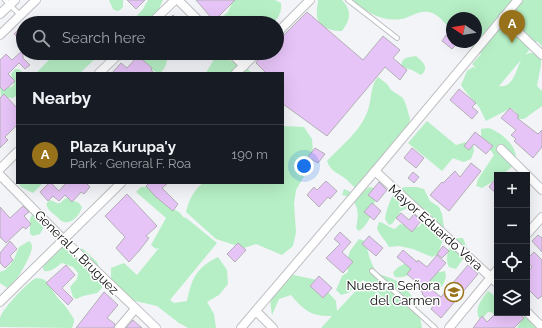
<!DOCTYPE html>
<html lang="en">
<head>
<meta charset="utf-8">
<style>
	:root { --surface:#171b24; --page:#242831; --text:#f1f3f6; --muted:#9ea1a6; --line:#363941; --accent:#97721b }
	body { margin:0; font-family:Raleway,sans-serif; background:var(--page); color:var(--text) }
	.controls { position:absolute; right:12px; bottom:12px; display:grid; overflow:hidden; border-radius:0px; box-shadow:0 4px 16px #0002 }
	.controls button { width:36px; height:36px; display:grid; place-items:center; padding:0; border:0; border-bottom:1px solid var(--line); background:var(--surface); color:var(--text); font:20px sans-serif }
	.compass { position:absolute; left:446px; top:12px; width:36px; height:36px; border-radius:50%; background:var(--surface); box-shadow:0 4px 16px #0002; rotate:282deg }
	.you { position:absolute; left:304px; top:166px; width:14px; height:14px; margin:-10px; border:3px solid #fff; border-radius:50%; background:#1a73e8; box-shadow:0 0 0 6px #1a73e833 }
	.badge { display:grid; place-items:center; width:26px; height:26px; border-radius:50%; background:var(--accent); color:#fff; font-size:13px; font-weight:700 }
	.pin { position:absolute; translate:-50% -33px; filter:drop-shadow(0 1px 2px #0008) }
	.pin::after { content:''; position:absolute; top:21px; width:14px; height:12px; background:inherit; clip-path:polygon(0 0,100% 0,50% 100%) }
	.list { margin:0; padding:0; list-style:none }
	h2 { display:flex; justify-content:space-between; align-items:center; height:52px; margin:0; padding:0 16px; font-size:17px }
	h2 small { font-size:13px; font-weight:400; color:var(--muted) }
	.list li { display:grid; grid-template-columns:26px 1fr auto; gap:12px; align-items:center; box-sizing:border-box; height:60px; padding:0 16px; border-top:1px solid var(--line) }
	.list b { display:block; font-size:15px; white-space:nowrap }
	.list p { margin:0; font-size:13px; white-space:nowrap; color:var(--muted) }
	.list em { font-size:13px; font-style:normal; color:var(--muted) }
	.icon { flex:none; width:22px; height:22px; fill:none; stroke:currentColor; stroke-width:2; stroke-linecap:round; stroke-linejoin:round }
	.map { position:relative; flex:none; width:542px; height:328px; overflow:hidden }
	.search { position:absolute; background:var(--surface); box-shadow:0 4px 16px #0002; left:16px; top:16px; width:268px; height:44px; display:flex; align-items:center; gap:10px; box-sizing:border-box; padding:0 14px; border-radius:22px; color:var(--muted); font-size:15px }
	.panel { position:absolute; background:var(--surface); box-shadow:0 4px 16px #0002; left:16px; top:72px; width:268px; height:112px; border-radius:0px }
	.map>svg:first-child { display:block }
</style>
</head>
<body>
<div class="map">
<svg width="542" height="328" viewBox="0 0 542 328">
	<rect width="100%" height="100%" fill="#f2f4f8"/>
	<g fill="#b6efc5" fill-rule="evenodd">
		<polygon points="109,0 123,0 123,7 120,10 117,11 113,9"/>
		<polygon points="148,0 163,0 155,17 148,23 135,23 136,17 143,9"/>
		<path d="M233 0H275L281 3C282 12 279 17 273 23H216L228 12Z"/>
		<path d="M318 0H342C352 11 351 19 342 31 328 31 315 26 317 10 317 6 318 3 318 0Z"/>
		<path d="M353 0H542V46L537 41 525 55 529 53H536L541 58V65L537 86 542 91V106L524 119H517L516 112 511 108 486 121 479 107 465 91 461 85 467 71 473 67 476 68 472 64 481 54 466 42H476V18H452V30C444 24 440 14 428 12 418 10 410 18 401 19 383 22 365 12 353 0ZM521 60C516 70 513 89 499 86Z"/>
		<polygon points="56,53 97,53 99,55 80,73 36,73"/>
		<path d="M138 53H167C167 61 167 67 160 73 148 70 143 64 138 53Z"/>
		<polygon points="220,54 239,66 249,70 252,73 206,73 214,59"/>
		<path d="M416 56C423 62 430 68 421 75L412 70 402 67C400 58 408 57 416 56Z"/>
		<polygon points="15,69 19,69 23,73 17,73 17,95 13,98 1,97 0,88 12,87 14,84 11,74"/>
		<path d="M378 77 387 84 391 90 403 98 406 105 410 119 407 133 357 189C353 186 351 184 347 180 340 173 331 173 327 161 342 145 361 131 368 110 372 98 370 86 378 77Z"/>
		<polygon points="427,121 456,145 466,142 473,144 474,151 471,159 464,162 455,159 453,158 442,171 408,143"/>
		<path d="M283 126 304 127 312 139 313 152 310 166 296 190 294 204 296 232 293 246 282 255 256 244 244 248 216 239 186 212C189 200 193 191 203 183H283Z"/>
		<path d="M488 128C504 132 529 157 508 170 504 173 502 175 497 175V179L482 188 476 186 478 179 494 155 481 137V129Z"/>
		<polygon points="18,183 43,183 33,193 21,187"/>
		<path d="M141 187H147L173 209 179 212 184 218 185 217 217 243 170 300 174 303 187 301C192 278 196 268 218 257L227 270 228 284 219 295 207 302 214 314 216 328H188L179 323 157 306 131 300 111 282V268L124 263 137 275 159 248 156 249 151 245 166 218 136 192Z"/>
		<path d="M370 187 374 188C378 200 371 224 359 231L356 228C359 216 359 206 350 197L342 195 344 189 353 193H357Z"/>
		<path d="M405 187H417L424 189 430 201 439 207 442 214 445 233 438 254 432 257 413 249 399 246 389 247C386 241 378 233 377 228L379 222C385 223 388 227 395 229L400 224C408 226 422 233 422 219L411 207 401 211 392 224 389 225 385 219C386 211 390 198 396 191 398 189 402 188 405 187Z"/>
		<path d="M67 198 79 203 82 207C80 214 73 224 64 222 60 221 59 218 56 216 51 212 48 210 46 204L50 200C63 206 57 203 67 198Z"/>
		<polygon points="33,212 45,225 40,234 33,236 30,234 30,219"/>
		<path d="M456 238H463L467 248 463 259 456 269 449 267C444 257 449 246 456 238Z"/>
		<path d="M359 239 365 241C368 251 370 263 376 271 381 276 387 276 393 279 412 288 419 308 422 328H321L332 316C312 317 303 310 291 295L279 299 272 315C269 292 266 286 289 274L317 280 336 301 337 311 364 282 386 301 370 284 363 280 348 293 341 295 336 290 342 276 348 272V258L350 251Z"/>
		<path d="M29 241C31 243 32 244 32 247 32 255 15 284 9 289L0 283V272L5 270 10 265 14 259 19 247Z"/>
		<path d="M66 244 83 249 97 262 101 272 102 288 97 293 83 296 76 299 73 297 70 287 77 279 78 273 73 267 62 263C57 266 51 273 44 271L42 264 53 250Z"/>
		<path d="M406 263H415C410 275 408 278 395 277L393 273C396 268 400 266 406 263Z"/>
		<path d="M445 271C448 279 442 288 436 292L428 285 430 274Z"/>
		<path d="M36 278 43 279 46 281 57 297 66 307 74 319V322L72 328 0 327C0 324 0 320 0 318 3 308 27 283 36 278Z"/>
		<path d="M488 291C498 296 497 303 497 313L519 314 502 321 491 312H488L483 318H479C474 308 482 299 488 291Z"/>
		<polygon points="525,315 538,318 542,320 542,328 517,328"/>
	</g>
	<g fill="#e7c4f8" stroke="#b3b0b4">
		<polygon points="127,0 145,0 136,9"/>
		<polygon points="196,0 235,0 214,21"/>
		<polygon points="307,12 363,60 383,36 400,50 393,58 407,70 400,80 385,67 327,136 283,104 283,73 266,73 256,63 262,53 277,53 277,42"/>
		<polygon points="173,15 181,23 165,23"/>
		<polygon points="23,25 23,43 14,34"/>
		<polygon points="446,35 452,40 452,42 457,44 452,49 442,41"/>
		<polygon points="23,50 23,58 30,65 25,69 19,63 8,74 15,81 4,91 0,87 0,60 6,54 12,60"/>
		<polygon points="138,56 152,68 151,70 154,73 112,73 121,63 127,68"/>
		<polygon points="459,89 476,103 472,107 478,112 472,119 450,100"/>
		<polygon points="4,94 17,108 17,125 5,137 8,140 0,148 0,98"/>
		<polygon points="510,108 519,116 517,118 538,134 542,130 542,147 533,158 514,141 516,139 511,135 516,130 501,118"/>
		<polygon points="475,132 493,146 486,154 474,144 469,150 464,146"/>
		<polygon points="315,148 325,154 318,163 308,157"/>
		<polygon points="412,148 424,158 416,168 404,158"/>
		<polygon points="471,163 481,171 449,211 430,195 442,182 443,183 455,171 460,177"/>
		<polygon points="413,172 419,177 414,183 408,178"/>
		<polygon points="497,177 497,194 489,187"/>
		<polygon points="326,181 337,191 330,199 328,197 319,207 307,195 314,187 317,190"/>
		<polygon points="379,182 387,190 377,202 368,195"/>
		<polygon points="49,183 51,183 59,191 66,183 86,183 90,187 84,194 81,192 72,202 65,195 59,201 53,196 48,201 40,192"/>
		<polygon points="149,183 168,183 162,188 178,204 173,211 156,197 146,186"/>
		<polygon points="127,194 157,226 146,236 149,238 139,251 129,262 116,248 125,237 105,216"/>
		<polygon points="372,203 381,211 374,220 364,212"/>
		<polygon points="23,206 29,212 24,216 31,224 26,229 23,227 6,243 0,237 0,207 10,218"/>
		<polygon points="401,213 409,220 414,214 421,221 412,232 396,218"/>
		<polygon points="340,232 351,242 342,252 353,262 343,273 326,258 340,244 334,239"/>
		<polygon points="538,235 542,238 542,252 532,241"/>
		<polygon points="369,236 383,248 376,256 362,244"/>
		<polygon points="10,241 17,249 10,256 13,260 5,268 0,263 0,253"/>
		<polygon points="238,243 246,250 235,262 227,254"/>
		<polygon points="443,246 449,251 442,258 437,254"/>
		<polygon points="403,250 417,262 418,260 427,267 437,255 446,263 426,285 441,297 468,265 478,274 441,318 431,309 434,305 422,294 423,293 412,284 415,281 407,274 411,269 397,257"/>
		<polygon points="534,252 542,260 542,296 538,299 527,288 527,272 532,267 527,261 527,259"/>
		<polygon points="66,265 75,275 62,288 73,299 68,305 46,283"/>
		<polygon points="319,276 332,288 323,298 310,286"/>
		<polygon points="104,292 118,305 107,318 115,324 114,328 76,328"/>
		<polygon points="496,313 518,313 524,318 514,328 473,328 482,316 487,322"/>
		<polygon points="133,320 142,328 126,328"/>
	</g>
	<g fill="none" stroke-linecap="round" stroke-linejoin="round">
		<defs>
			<g id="service">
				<polyline points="5,0 20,15"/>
				<polyline points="348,0 397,38"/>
				<polyline points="372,271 435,328"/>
			</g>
			<g id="minor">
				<polyline points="178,0 201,23"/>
				<polyline points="0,14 15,0"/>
				<polyline points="503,17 542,55"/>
				<polyline points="151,23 175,0"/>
				<polyline points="277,33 310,0"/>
				<polyline points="0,35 36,0"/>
				<polyline points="231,53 244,66"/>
				<polyline points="99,73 120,53"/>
				<polyline points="236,73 257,53"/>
				<polyline points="501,149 527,175"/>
				<polyline points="0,169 17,152"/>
				<polyline points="375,171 497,283"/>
				<polyline points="0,175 63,239 156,328"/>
				<polyline points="527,175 542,190"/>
				<polyline points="527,234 542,217"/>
				<polyline points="0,302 121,183"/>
				<polyline points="256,311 273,328"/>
				<polyline points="527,312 542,327"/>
				<polyline points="119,328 135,309"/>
				<polyline points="241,328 375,171 518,0"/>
				<polyline points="449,328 497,270"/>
			</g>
		</defs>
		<use href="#service" stroke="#bdbfc2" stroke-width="6"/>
		<use href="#minor" stroke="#bdbfc2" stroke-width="10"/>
		<use href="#service" stroke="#fff" stroke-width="4"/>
		<use href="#minor" stroke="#fff" stroke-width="8"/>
	</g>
	<defs>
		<symbol id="school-ring" viewBox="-11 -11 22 22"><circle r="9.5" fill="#fff" stroke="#97721b" stroke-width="1.5"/><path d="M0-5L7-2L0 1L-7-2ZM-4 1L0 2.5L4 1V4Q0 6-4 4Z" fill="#97721b"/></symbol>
	</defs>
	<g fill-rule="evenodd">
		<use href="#school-ring" x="443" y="281" width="22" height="22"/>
	</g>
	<g text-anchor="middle" stroke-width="3" stroke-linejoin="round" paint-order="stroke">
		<g font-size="13" fill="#0b0b0d" stroke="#fff">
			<text transform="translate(436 227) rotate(42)" y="5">Mayor Eduardo Vera</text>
			<text transform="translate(77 252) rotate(45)" y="5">General J. Bruguez</text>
		</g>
		<g font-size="13" fill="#0b0b0d" stroke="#fff" text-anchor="end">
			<text x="440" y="290">Nuestra Señora<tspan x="440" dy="15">del Carmen</tspan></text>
		</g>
	</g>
</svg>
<div class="controls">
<button>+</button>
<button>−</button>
<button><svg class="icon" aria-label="locate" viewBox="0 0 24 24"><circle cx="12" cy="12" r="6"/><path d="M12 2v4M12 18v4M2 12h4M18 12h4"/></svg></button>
<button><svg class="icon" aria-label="layers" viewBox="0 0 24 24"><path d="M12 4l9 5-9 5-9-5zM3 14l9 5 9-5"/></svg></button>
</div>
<svg class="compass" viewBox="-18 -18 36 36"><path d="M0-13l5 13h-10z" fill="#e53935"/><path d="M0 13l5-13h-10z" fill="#9ea1a6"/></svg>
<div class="you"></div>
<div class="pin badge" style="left:512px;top:43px">A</div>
<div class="search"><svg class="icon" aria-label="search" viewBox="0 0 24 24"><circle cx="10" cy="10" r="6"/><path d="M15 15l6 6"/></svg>Search here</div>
<section class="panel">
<h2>Nearby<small></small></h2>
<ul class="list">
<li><span class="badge">A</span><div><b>Plaza Kurupa'y</b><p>Park · General F. Roa</p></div><em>190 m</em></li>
</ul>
</section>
</div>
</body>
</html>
